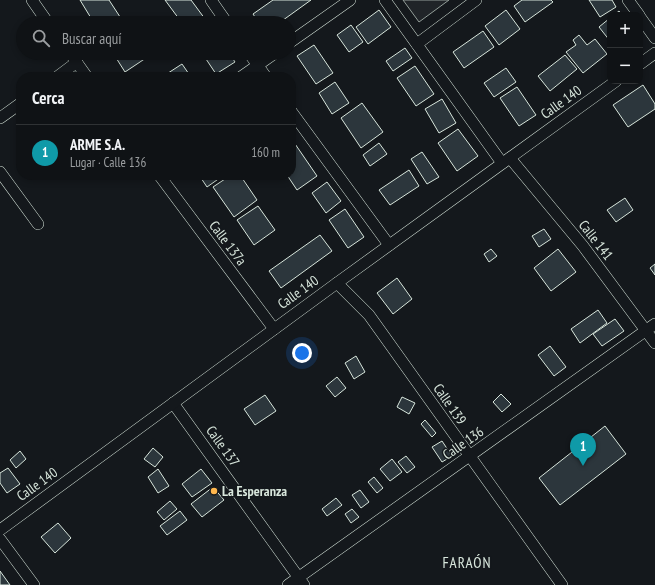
<!DOCTYPE html>
<html lang="es">
<head>
<meta charset="utf-8">
<style>
	:root { --surface:#0f1215; --page:#1d2022; --text:#f1f3f6; --muted:#9b9ea0; --line:#2f3234; --accent:#0f766e }
	body { margin:0; font-family:"PT Sans Narrow",sans-serif; background:var(--page); color:var(--text) }
	.controls { position:absolute; right:12px; top:12px; display:grid; overflow:hidden; border-radius:8px; box-shadow:0 2px 6px #0003 }
	.controls button { width:36px; height:36px; display:grid; place-items:center; padding:0; border:0; border-bottom:1px solid var(--line); background:var(--surface); color:var(--text); font:20px sans-serif }
	.you { position:absolute; left:302px; top:353px; width:14px; height:14px; margin:-10px; border:3px solid #fff; border-radius:50%; background:#1a73e8; box-shadow:0 0 0 6px #1a73e833 }
	.badge { display:grid; place-items:center; width:26px; height:26px; border-radius:50%; background:var(--accent); color:#fff; font-size:13px; font-weight:700 }
	.pin { position:absolute; translate:-50% -33px; filter:drop-shadow(0 1px 2px #0008) }
	.pin::after { content:''; position:absolute; top:21px; width:14px; height:12px; background:inherit; clip-path:polygon(0 0,100% 0,50% 100%) }
	.list { margin:0; padding:0; list-style:none }
	h2 { display:flex; justify-content:space-between; align-items:center; height:52px; margin:0; padding:0 16px; font-size:17px }
	h2 small { font-size:13px; font-weight:400; color:var(--muted) }
	.list li { display:grid; grid-template-columns:26px 1fr auto; gap:12px; align-items:center; box-sizing:border-box; height:56px; padding:0 16px; border-top:1px solid var(--line) }
	.list b { display:block; font-size:15px; white-space:nowrap }
	.list p { margin:0; font-size:13px; white-space:nowrap; color:var(--muted) }
	.list em { font-size:13px; font-style:normal; color:var(--muted) }
	.icon { flex:none; width:22px; height:22px; fill:none; stroke:currentColor; stroke-width:2; stroke-linecap:round; stroke-linejoin:round }
	.map { position:relative; flex:none; width:655px; height:585px; overflow:hidden }
	.search { position:absolute; background:var(--surface); box-shadow:0 2px 6px #0003; left:16px; top:16px; width:280px; height:44px; display:flex; align-items:center; gap:10px; box-sizing:border-box; padding:0 14px; border-radius:22px; color:var(--muted); font-size:15px }
	.panel { position:absolute; background:var(--surface); box-shadow:0 2px 6px #0003; left:16px; top:72px; width:280px; height:108px; border-radius:16px }
	.map>svg:first-child { display:block }
</style>
</head>
<body>
<div class="map">
<svg width="655" height="585" viewBox="0 0 655 585">
	<rect width="100%" height="100%" fill="#14181c"/>
	<polygon fill="#202428" stroke="#939e99" points="403,0 449,0 419,22"/>
	<g fill="#2c363c" stroke="#d8e6dc">
		<polygon points="80,0 109,0 124,23 94,23"/>
		<polygon points="165,0 191,0 208,23 182,23"/>
		<polygon points="273,0 311,0 279,23 259,23 253,14"/>
		<polygon points="522,0 551,0 553,2 525,22 514,6"/>
		<polygon points="589,0 612,0 616,7 600,17"/>
		<polygon points="379,10 391,27 368,44 356,27"/>
		<polygon points="506,10 520,29 499,45 485,26"/>
		<polygon points="619,11 622,15 614,15"/>
		<polygon points="610,18 610,41 599,27"/>
		<polygon points="351,25 363,42 349,52 337,35"/>
		<polygon points="483,31 494,47 464,68 453,52"/>
		<polygon points="579,35 587,45 595,39 607,54 583,73 566,52 576,45 573,40"/>
		<polygon points="314,45 333,73 316,84 297,56"/>
		<polygon points="405,48 412,58 393,71 386,61"/>
		<polygon points="113,53 143,53 146,58 125,72"/>
		<polygon points="202,53 229,53 235,62 216,74"/>
		<polygon points="565,55 577,69 550,91 538,76"/>
		<polygon points="182,64 191,77 162,77"/>
		<polygon points="415,66 434,94 416,106 397,78"/>
		<polygon points="506,68 516,82 494,97 484,83"/>
		<polygon points="335,82 349,103 332,114 319,93"/>
		<polygon points="643,85 655,104 655,109 628,127 613,105"/>
		<polygon points="517,87 536,115 519,126 500,98"/>
		<polygon points="442,99 456,123 439,133 425,109"/>
		<polygon points="362,103 383,132 361,148 341,118"/>
		<polygon points="458,129 478,156 457,171 438,143"/>
		<polygon points="291,138 317,176 297,190 287,175 291,175"/>
		<polygon points="379,143 387,154 370,166 363,155"/>
		<polygon points="422,152 439,177 427,184 411,159"/>
		<polygon points="409,170 419,186 390,205 379,190"/>
		<polygon points="199,175 224,175 207,187"/>
		<polygon points="231,175 240,175 257,200 234,217 213,187"/>
		<polygon points="327,182 341,201 326,213 312,193"/>
		<polygon points="625,198 633,210 616,222 607,210"/>
		<polygon points="258,206 275,230 254,245 237,220"/>
		<polygon points="345,209 364,237 348,248 329,220"/>
		<polygon points="544,229 551,239 539,247 532,236"/>
		<polygon points="320,235 332,251 281,288 269,271"/>
		<polygon points="491,249 497,256 489,262 484,254"/>
		<polygon points="558,249 576,272 551,291 534,268"/>
		<polygon points="655,264 655,275 650,268"/>
		<polygon points="397,278 412,299 393,314 377,293"/>
		<polygon points="598,310 607,323 580,343 571,329"/>
		<polygon points="615,319 624,331 602,346 593,334"/>
		<polygon points="550,346 566,367 554,376 538,355"/>
		<polygon points="356,356 365,372 354,379 345,363"/>
		<polygon points="337,377 346,388 335,397 326,386"/>
		<polygon points="501,394 511,404 502,412 493,402"/>
		<polygon points="265,395 276,411 255,425 244,409"/>
		<polygon points="402,397 415,403 409,414 397,407"/>
		<polygon points="425,420 436,433 432,437 421,424"/>
		<polygon points="605,426 626,454 560,505 539,478"/>
		<polygon points="442,441 452,456 442,462 432,447"/>
		<polygon points="153,448 163,457 155,467 144,459"/>
		<polygon points="20,451 26,459 16,468 10,460"/>
		<polygon points="406,456 415,467 407,473 398,462"/>
		<polygon points="392,459 402,472 390,481 380,469"/>
		<polygon points="8,468 20,484 7,493 0,483 0,473"/>
		<polygon points="158,469 169,486 158,493 148,477"/>
		<polygon points="201,469 212,483 192,497 182,484"/>
		<polygon points="374,477 383,488 377,493 368,482"/>
		<polygon points="213,487 224,500 202,517 191,504"/>
		<polygon points="360,490 369,502 361,508 352,495"/>
		<polygon points="336,498 342,505 327,516 322,509"/>
		<polygon points="170,501 177,509 164,520 157,512"/>
		<polygon points="352,509 359,517 351,523 345,514"/>
		<polygon points="180,511 187,520 167,535 160,526"/>
		<polygon points="58,523 71,538 55,553 41,537"/>
		<polygon points="0,571 10,585 0,585"/>
	</g>
	<g fill="none" stroke-linecap="round" stroke-linejoin="round">
		<defs>
			<g id="minor">
				<polyline points="32,0 48,23"/>
				<polyline points="211,0 227,23"/>
				<polyline points="385,0 502,163"/>
				<polyline points="628,0 639,15"/>
				<polyline points="640,17 655,38"/>
				<polyline points="289,43 350,0"/>
				<polyline points="417,44 476,0"/>
				<polyline points="70,53 87,77"/>
				<polyline points="249,53 266,77"/>
				<polyline points="640,64 655,53"/>
				<polyline points="57,77 77,62"/>
				<polyline points="241,77 275,53"/>
				<polyline points="291,111 389,245"/>
				<polyline points="0,118 21,103"/>
				<polyline points="510,158 583,246 655,343"/>
				<polyline points="0,172 38,224"/>
				<polyline points="159,175 274,329"/>
				<polyline points="337,283 369,315 562,585"/>
				<polyline points="173,403 304,585"/>
				<polyline points="0,530 337,283 616,81"/>
				<polyline points="0,539 34,585"/>
				<polyline points="288,585 655,324"/>
			</g>
		</defs>
		<use href="#minor" stroke="#d8e6dc" stroke-width="12"/>
		<use href="#minor" stroke="#14181c" stroke-width="11"/>
	</g>
	<circle fill="#ffb74d" stroke="#14181c" stroke-width="1.5" cx="214" cy="491" r="4"/>
	<g text-anchor="middle" stroke-width="3" stroke-linejoin="round" paint-order="stroke">
		<g font-size="14" fill="#d8e6dc" stroke="#14181c">
			<text transform="translate(561 102) rotate(-36)" y="5">Calle 140</text>
			<text transform="translate(596 240) rotate(52)" y="5">Calle 141</text>
			<text transform="translate(228 243) rotate(53)" y="5">Calle 137a</text>
			<text transform="translate(298 292) rotate(-36)" y="5">Calle 140</text>
			<text transform="translate(450 404) rotate(55)" y="5">Calle 139</text>
			<text transform="translate(463 443) rotate(-35)" y="5">Calle 136</text>
			<text transform="translate(223 446) rotate(54)" y="5">Calle 137</text>
			<text transform="translate(37 484) rotate(-36)" y="5">Calle 140</text>
		</g>
		<g font-size="14" font-weight="bold" fill="#d8e6dc" stroke="#14181c" text-anchor="start">
			<text x="222" y="496">La Esperanza</text>
		</g>
		<g font-size="15" letter-spacing="1" fill="#d8e6dc" stroke="#14181c">
			<text x="467" y="568">FARAÓN</text>
		</g>
	</g>
</svg>
<div class="controls">
<button>+</button>
<button>−</button>
</div>
<div class="you"></div>
<div class="pin badge" style="left:583px;top:466px;background:#0f9aa8">1</div>
<div class="search"><svg class="icon" aria-label="search" viewBox="0 0 24 24"><circle cx="10" cy="10" r="6"/><path d="M15 15l6 6"/></svg>Buscar aquí</div>
<section class="panel">
<h2>Cerca<small></small></h2>
<ul class="list">
<li><span class="badge" style="background:#0f9aa8">1</span><div><b>ARME S.A.</b><p>Lugar · Calle 136</p></div><em>160 m</em></li>
</ul>
</section>
</div>
</body>
</html>
